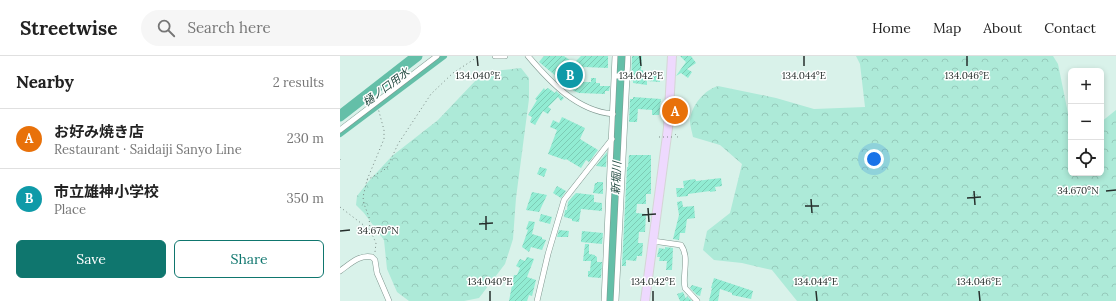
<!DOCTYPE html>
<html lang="en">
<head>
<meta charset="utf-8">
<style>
	:root { --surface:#fff; --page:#f6f6f6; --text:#222; --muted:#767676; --line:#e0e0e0; --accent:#0f766e }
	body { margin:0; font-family:Lora,"Noto Sans JP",serif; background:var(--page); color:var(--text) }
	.controls { position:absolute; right:12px; top:12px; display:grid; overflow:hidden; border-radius:6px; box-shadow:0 2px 6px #0003 }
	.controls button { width:36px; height:36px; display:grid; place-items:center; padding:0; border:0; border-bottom:1px solid var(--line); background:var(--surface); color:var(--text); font:20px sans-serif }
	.you { position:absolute; left:534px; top:103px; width:14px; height:14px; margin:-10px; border:3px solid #fff; border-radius:50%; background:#1a73e8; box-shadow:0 0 0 6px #1a73e833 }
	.badge { display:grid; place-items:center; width:26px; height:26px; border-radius:50%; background:var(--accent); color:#fff; font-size:13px; font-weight:700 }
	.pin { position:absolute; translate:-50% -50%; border:2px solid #fff; box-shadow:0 1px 4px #0006 }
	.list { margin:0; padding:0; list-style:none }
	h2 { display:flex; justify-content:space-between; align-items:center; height:52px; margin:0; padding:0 16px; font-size:17px }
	h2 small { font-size:13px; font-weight:400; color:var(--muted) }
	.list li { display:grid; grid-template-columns:26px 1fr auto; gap:12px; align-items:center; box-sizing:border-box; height:60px; padding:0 16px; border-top:1px solid var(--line) }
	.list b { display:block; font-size:15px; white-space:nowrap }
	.list p { margin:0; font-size:13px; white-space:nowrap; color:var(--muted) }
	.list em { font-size:13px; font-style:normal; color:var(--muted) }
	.actions { display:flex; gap:8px; padding:12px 16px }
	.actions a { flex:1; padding:9px 0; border:1px solid var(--accent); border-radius:6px; text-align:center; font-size:14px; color:var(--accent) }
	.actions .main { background:var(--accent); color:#fff }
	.icon { flex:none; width:22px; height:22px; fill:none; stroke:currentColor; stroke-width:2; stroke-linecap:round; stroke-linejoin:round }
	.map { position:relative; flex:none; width:776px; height:245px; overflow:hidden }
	header { display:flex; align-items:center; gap:24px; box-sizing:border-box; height:56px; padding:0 20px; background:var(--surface); border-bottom:1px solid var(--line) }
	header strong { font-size:19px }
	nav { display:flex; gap:22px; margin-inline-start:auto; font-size:14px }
	.search { width:280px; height:36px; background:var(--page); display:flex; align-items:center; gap:10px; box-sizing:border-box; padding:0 14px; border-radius:22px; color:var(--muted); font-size:15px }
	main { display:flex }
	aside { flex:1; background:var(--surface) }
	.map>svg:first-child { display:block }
</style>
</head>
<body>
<header>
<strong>Streetwise</strong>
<div class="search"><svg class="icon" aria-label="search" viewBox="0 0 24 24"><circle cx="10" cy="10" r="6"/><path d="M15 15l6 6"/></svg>Search here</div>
<nav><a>Home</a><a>Map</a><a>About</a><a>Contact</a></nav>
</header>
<main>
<aside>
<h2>Nearby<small>2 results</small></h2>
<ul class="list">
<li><span class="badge" style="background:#e8710a">A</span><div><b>お好み焼き店</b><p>Restaurant · Saidaiji Sanyo Line</p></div><em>230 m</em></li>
<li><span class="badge" style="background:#0f9aa8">B</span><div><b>市立雄神小学校</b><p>Place</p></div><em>350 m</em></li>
</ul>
<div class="actions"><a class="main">Save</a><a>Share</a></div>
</aside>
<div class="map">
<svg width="776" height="245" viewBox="0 0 776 245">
	<defs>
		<pattern id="forest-crowns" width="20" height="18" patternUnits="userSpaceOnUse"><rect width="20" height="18" fill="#adead8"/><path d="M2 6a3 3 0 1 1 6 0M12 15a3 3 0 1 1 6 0" fill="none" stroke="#95c9ba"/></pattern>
		<pattern id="building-hatch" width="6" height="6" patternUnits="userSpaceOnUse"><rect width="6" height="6" fill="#91ecd3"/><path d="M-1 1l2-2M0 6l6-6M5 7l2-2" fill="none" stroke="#7dcbb5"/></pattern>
	</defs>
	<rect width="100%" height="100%" fill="#d9f2ea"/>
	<g fill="url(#forest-crowns)">
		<path d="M516 0H713L718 8 731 72V117H761V66L776 54V245H457L432 214 402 207 374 204 363 194 367 175 390 157 402 108 380 89 353 81C352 76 350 70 350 65 351 50 364 34 378 30L436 42 474 53 525 51 520 8Z"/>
		<polygon points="181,12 189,22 189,43 176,142 173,183 165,208 139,242 124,245 69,245 57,236 47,213 44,184 24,157 16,149 17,140 28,126 52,100 98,64 138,22 153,15"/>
	</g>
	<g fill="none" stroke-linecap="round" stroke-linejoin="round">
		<polyline stroke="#64bfa8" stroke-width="6" points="0,78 104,0"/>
		<g stroke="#64bfa8" stroke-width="11">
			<polyline points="0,60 77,0"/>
			<polyline points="270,245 282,0"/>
		</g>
	</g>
	<g fill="url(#building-hatch)">
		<polygon points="204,0 224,0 234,7 241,0 268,0 268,12 244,11 237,20 237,24 240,26 251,26 251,22 256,22 256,27 260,27 260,30 270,30 269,35 265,35 265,38 239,37 234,35 199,6"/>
		<polygon points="292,0 302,0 301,14 303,14 303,16 323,17 323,22 320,22 320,26 307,25 307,29 293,27 293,25 291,25"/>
		<polygon points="340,0 351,0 356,7 347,13 352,16 348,22 341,17 336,20 346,6"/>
		<polygon points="204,32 205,34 208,32 215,37 216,35 224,42 221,45 218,41 208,51 211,53 208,58 203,55 195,69 190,66 192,61 188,59 197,44 195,43"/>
		<polygon points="293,41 321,43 319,59 312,59 312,54 298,53 297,66 289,66 290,43 293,43"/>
		<polygon points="340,41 346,45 340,54 336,65 334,65 335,51 337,49 336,47"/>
		<polygon points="222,61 245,72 240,83 258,94 249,106 246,104 241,112 226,103 225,104 208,98 217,74 210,71 213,64 219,67"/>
		<polygon points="267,96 266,111 256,110"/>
		<polygon points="289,99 311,99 311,138 306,138 306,148 297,148 296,157 306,158 305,176 299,176 298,187 303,187 302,200 297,200 296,205 286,204 286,210 282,210 287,111 288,111"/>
		<polygon points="200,111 207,113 204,121 197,118"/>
		<polygon points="381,122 382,130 375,131 376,135 370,136 370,135 348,138 348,140 337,141 336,132 344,132 343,125 355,123 356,125"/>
		<polygon points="257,126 263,126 263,138 253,137 255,127 257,127"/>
		<polygon points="217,130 226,135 221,142 213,137"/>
		<polygon points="192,136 207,139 199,156 186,154"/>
		<polygon points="236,137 254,139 254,146 262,147 262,155 241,153 239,166 232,165 232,163 224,161 225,154 227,154 228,146 233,140"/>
		<polygon points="342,145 343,151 354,150 355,162 347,163 345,177 340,177 339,184 333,183 339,159 337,146"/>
		<polygon points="201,158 212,161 210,168 199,165"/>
		<polygon points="189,165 195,166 192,178 202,181 202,183 206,184 202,194 191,191 189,196 182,191 188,174 186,173"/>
		<polygon points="219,174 229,175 228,181 217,181"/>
		<polygon points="242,175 263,177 262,188 241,186"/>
		<polygon points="245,188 249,188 249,198 255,199 255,200 257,201 257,206 262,206 261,222 248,221 248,215 250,215 251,205 243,205"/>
		<polygon points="325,191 333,192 332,214 326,214 327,205 319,205 320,201 317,201 319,192 325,193"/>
		<polygon points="187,201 194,203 187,221 196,224 192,240 189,239 187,245 169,245 174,219 177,219 180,212 176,210 180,203 185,205"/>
		<polygon points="374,222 413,235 411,243 392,239 392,237 380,233 378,245 369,245 372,232 371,232"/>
		<polygon points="352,229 362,232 360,240 357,239 350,232"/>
		<polygon points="343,236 346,243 347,240 352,245 340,245 337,238"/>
	</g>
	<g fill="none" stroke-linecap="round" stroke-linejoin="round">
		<defs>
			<g id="street">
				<polyline points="155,0 165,0"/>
				<path d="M188 0C210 26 237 55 273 58"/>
				<polyline points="275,20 287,20"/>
				<polyline points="0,74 97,0"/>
				<path d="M313 185 341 189C350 202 342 218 345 232L357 245"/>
				<path d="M0 215C10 208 20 198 32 201L35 204 37 217 49 245"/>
				<polyline points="197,245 208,198 224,144 272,83"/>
				<polyline points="264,245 275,0"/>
				<polyline points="276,245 288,0"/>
			</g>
			<polyline id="primary" points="305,245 328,72 332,0"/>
		</defs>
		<use href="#street" stroke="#7f978f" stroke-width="6"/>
		<use href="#primary" stroke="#d4d5d5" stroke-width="10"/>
		<g stroke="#788883" stroke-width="1" stroke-dasharray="1 3" stroke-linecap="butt">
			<polyline points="335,78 338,81 335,81"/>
			<polyline points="0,103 0,106"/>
			<polyline points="27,124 47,112 58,88 91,38 113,17 139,0"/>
			<polyline points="0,151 30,174 36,187 35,196"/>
			<polyline points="30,174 29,161 24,148 23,141 27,124 44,83 44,74 38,52"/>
		</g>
		<use href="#street" stroke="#fff" stroke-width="5"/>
		<use href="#primary" stroke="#eed9fe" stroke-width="8"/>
		<polyline stroke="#788883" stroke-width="1" stroke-dasharray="1 3" stroke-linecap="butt" points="319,81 332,81"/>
	</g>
	<path fill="none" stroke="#262f2c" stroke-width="1.5" d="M137 0 138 10M300 0 301 10M464 0V10M627 0V10M634 135 635 149M766 135 776 134M627 142 641 141M471 143 472 157M465 150H479M308 152 309 166M302 159 316 158M146 160V174M139 168 153 167M0 175 10 174M150 235V245M313 235V245M476 235 477 245M639 235 640 245"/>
	<g text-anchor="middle" stroke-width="3" stroke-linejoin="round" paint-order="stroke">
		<g font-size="11" font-style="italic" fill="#20493f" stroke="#fff">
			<text transform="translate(46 31) rotate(-37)" y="4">樋ノ口用水</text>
			<text transform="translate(276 122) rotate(-87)" y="4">新堀川</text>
		</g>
	</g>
	<g font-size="10" text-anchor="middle" fill="#262f2c" stroke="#fff" stroke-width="3" stroke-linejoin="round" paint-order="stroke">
		<text x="138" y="23">134.040°E</text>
		<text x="301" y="23">134.042°E</text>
		<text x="464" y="23">134.044°E</text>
		<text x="627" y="23">134.046°E</text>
		<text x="738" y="138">34.670°N</text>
		<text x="38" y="178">34.670°N</text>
		<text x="150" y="229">134.040°E</text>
		<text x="313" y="229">134.042°E</text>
		<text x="476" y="229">134.044°E</text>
		<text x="639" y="229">134.046°E</text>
	</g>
</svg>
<div class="controls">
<button>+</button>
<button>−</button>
<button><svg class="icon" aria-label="locate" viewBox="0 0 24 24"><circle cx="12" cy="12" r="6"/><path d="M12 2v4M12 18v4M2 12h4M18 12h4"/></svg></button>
</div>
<div class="you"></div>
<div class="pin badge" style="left:335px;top:55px;background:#e8710a">A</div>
<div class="pin badge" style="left:230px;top:19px;background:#0f9aa8">B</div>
</div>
</main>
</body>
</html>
